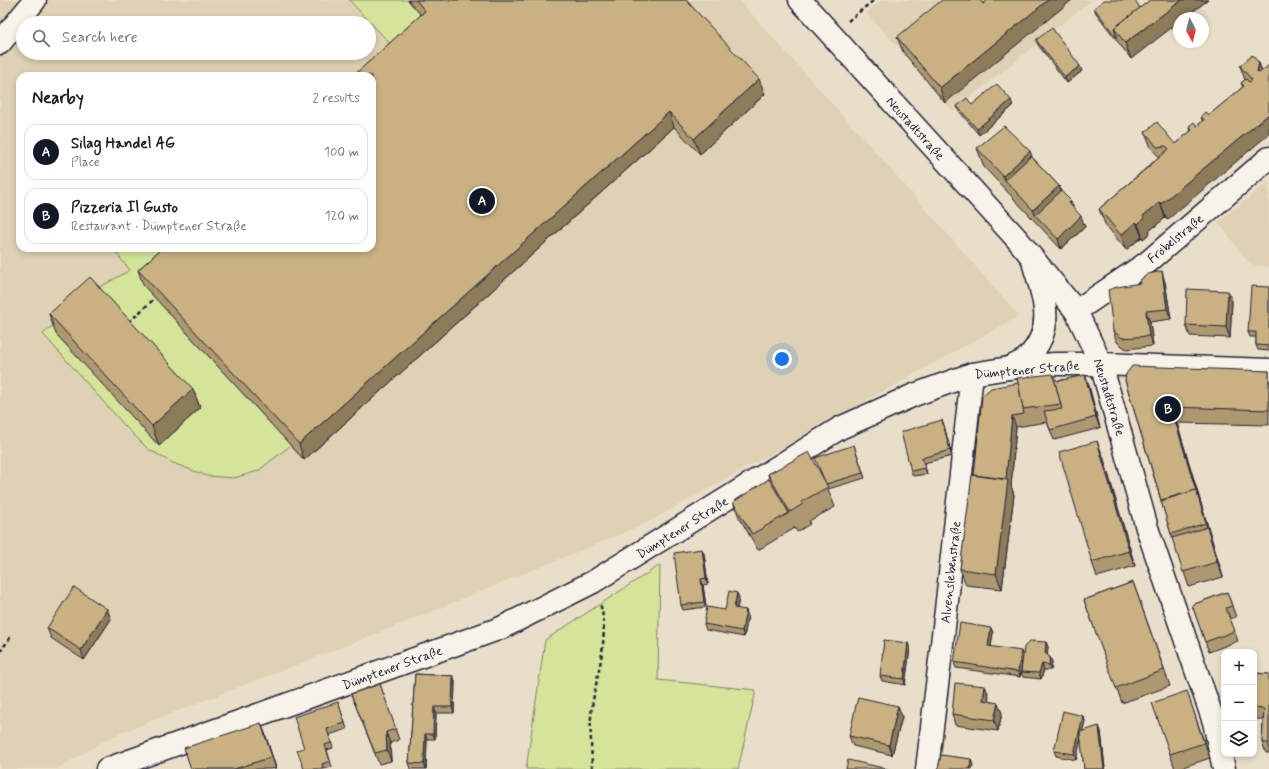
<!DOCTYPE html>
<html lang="en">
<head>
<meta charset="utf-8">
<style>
	:root { --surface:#fff; --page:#f2f2f2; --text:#202124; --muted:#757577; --line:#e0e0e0; --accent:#111827 }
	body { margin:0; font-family:Mynerve,sans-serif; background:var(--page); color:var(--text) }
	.controls { position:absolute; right:12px; bottom:12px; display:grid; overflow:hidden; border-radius:8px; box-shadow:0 2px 6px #0003 }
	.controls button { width:36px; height:36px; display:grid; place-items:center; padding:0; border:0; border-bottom:1px solid var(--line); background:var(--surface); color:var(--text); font:20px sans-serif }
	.compass { position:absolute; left:1173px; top:12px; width:36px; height:36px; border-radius:50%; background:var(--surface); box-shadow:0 2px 6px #0003; rotate:173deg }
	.you { position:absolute; left:782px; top:359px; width:14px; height:14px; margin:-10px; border:3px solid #fff; border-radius:50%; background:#1a73e8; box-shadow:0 0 0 6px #1a73e833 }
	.badge { display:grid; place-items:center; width:26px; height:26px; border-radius:50%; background:var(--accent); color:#fff; font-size:13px; font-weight:700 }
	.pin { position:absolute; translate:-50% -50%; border:2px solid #fff; box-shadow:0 1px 4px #0006 }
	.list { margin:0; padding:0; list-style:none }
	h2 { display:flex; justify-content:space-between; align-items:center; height:52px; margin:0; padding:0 16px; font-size:17px }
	h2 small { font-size:13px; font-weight:400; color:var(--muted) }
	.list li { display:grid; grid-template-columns:26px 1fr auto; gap:12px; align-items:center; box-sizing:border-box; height:56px; margin:0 8px 8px; padding:0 8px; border:1px solid var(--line); border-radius:12px }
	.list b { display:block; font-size:15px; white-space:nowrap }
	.list p { margin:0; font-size:13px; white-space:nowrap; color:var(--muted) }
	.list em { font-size:13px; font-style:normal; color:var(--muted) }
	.icon { flex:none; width:22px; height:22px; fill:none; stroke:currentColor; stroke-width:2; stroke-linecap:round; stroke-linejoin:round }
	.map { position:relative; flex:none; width:1269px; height:769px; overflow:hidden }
	.search { position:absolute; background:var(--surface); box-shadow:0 2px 6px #0003; left:16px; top:16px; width:360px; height:44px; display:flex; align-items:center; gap:10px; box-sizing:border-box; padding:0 14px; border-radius:22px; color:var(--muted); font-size:15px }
	.panel { position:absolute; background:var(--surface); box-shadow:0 2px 6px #0003; left:16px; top:72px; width:360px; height:180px; border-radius:12px }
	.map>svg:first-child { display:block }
</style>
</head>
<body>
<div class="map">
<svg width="1269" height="769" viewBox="0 0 1269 769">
	<rect width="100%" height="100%" fill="#e9dfc9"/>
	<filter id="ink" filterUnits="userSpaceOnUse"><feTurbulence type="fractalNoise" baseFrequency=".025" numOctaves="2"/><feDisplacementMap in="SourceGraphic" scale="8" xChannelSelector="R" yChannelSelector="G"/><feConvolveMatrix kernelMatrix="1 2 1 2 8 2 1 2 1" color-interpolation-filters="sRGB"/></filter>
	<g filter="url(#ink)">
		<g fill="#dfd1b3" fill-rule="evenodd">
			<path d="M0 0H739L887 165 1019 316 645 524 391 628 113 736 57 769H0ZM23 23H369V53H23ZM20 76H372V248H20Z"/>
			<polygon points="882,0 1092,0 953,111 945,103 903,52 866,13"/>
			<polygon points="1269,181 1269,267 1252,265 1246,259 1218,222"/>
		</g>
		<g fill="#d4e599" stroke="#7b846a">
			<polygon points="349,0 408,0 431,26 400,54"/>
			<polygon points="112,248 158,248 170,261 144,285 291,445 258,471 234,478 207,476 173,463 148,449 125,426 43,334 93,291 130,270"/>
			<polygon points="660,565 658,680 756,690 738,769 526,769 545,640"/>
		</g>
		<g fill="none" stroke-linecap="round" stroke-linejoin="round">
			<defs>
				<g id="street">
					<polyline points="800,0 1017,239 1076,311 1101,364 1147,528 1214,722 1224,769"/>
					<polyline points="0,43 35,0"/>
					<polyline points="1076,311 1148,262 1269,158"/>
					<path d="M1009 368C1015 365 1023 362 1028 357 1056 328 1044 298 1034 265"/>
					<polyline points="927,769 946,610 972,374"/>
				</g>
				<polyline id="secondary" points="107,769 501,628 593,582 840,428 914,395 972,374 1009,368 1055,364 1101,364 1269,370"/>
			</defs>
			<use href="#street" stroke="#22223b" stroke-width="25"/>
			<use href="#secondary" stroke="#22223b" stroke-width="25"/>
			<g stroke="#22223b" stroke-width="2.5" stroke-dasharray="4 3" stroke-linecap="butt">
				<polyline points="848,21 874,0"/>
				<polyline points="129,322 155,298"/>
				<polyline points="0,652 12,635"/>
				<path d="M592 769C592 751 589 725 592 707 597 673 610 637 600 603"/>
			</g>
			<use href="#street" stroke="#f7f3e8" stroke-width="22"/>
			<use href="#secondary" stroke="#f7f3e8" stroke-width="22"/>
		</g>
		<g fill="#ad986f" stroke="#22223b">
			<polygon points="408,0 686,0 765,94 700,154 674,127 304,460 143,285 138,270 421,15"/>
			<polygon points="1150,0 1208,0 1184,18 1179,18 1131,59 1096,13 1094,8 1140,8"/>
			<polygon points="983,4 945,103 903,52 897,37"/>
			<polygon points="1036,40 1082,71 1067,83 1038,45"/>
			<polygon points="1259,63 1261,71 1167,220 1165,218 1149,231 1150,233 1143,239 1142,237 1126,250 1105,224 1099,209 1159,157 1151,148 1145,132 1175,144 1191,131 1189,126 1197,126 1202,121 1201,116 1209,115 1243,87 1241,83 1245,80 1240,66"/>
			<polygon points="972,105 1013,106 979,135 959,111 957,106"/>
			<polygon points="977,148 1031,156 1059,186 1061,191 1071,201 1073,208 1085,227 1061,249 984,167"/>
			<polygon points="1165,282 1171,319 1150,322 1153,346 1126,349 1117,342 1113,331"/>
			<polygon points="1269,287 1269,351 1258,350 1256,345 1256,337 1250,337 1248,332"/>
			<polygon points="1232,301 1230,338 1190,336 1186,325"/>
			<polygon points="49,314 193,389 200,408 159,446 56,334"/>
			<polygon points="1269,371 1269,425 1177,423 1223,577 1189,587 1171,534 1125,380"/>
			<polygon points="1085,375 1089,386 1100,428 1054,440 1047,422 1016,427 1011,486 1014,495 1002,589 966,585 960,569 974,475 982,396 1054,378 1058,381"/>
			<polygon points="942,420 952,456 924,463 927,474 913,476 911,471"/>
			<polygon points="854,445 865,478 828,489 835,507 809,521 810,524 797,532 794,527 795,528 758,550 739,517 733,502 769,479 768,474 823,478"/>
			<polygon points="1103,456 1135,566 1097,577 1092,562"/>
			<polygon points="702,549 704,554 708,584 703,585 706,607 683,610 681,605"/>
			<polygon points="1133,582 1170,686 1122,703 1084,600"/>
			<polygon points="1227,592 1236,617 1230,619 1238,641 1209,652 1192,605"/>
			<polygon points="737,593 739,598 737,609 748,616 744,637 706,630 704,624 725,610"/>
			<polygon points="107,609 111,619 84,660 51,638 47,628"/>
			<polygon points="991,628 993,633 991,647 1023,655 1046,642 1048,647 1047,655 1050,657 1052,662 1051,670 1044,670 1041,679 1023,677 1021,672 1020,677 956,668 954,662"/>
			<polygon points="910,648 905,685 882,681 880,676"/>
			<polygon points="1254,673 1269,674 1269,753 1266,753 1262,743 1263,719 1254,719"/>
			<polygon points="415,674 453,676 455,681 454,713 436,713 435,739 427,739 426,769 411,769 409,763"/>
			<polygon points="380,684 399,740 390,743 391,761 379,764 351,694"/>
			<polygon points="985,686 989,696 988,701 1002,713 998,731 955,725 952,714"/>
			<polygon points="338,702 347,729 329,735 333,748 327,750 332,767 324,769 304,769 304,748"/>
			<polygon points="898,706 902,717 892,755 853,746 849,736"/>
			<polygon points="1192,707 1210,758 1177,769 1175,769 1170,754"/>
			<polygon points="1083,716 1085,721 1082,732 1101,731 1105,769 1084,769 1081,738 1076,760 1056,756 1054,751"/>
			<polygon points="261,723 276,768 271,769 191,769"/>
		</g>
		<g fill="#8d7c5a" stroke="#22223b">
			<polygon points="1048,0 1072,0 945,103 940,88"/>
			<polygon points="1182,0 1208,0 1184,18 1179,18 1179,22 1131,59 1125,43"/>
			<polygon points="1259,63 1264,78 1257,71"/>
			<polygon points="1080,66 1082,71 1067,83 1065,77"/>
			<polygon points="759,79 765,94 700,154 694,139"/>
			<polygon points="1011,100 1013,106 979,135 977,129"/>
			<polygon points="669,112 674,127 304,460 299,444"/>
			<polygon points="1269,114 1269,134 1167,220 1161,204"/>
			<polygon points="1030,151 1037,171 1005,180 1003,176"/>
			<polygon points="1059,186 1065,201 1035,215 1033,210"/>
			<polygon points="1071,201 1075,211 1069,203"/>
			<polygon points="1160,202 1165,218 1149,231 1150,233 1143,239 1138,224 1143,216"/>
			<polygon points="1081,216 1085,227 1061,249 1058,239"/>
			<polygon points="1136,222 1142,237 1126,250 1121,235"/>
			<polygon points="1162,271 1165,282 1171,319 1167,309"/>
			<polygon points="1228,291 1232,301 1230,338 1226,327"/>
			<polygon points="1146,311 1150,322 1153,346 1149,336"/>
			<polygon points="1085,375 1089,386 1100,428 1096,417"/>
			<polygon points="193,389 200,408 159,446 152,426"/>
			<polygon points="1171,407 1177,423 1223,577 1217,562 1196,490"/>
			<polygon points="1012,416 1016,427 1011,486 1014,495 1002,589 996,574"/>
			<polygon points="942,420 944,425 952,456 950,450"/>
			<polygon points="1097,441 1103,456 1135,566 1129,551"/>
			<polygon points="922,458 924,463 927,474 925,468"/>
			<polygon points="702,549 704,554 708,584 706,578"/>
			<polygon points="701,579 703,585 706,607 704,602"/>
			<polygon points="737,593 739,598 736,614 734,608"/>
			<polygon points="107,609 111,619 84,660 81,650"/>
			<polygon points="746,610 748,616 744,637 742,631"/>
			<polygon points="991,628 993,633 990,652 988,646"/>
			<polygon points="1046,642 1048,647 1047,658 1045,653"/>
			<polygon points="908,643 910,648 905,685 904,679"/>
			<polygon points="1021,651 1023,656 1020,677 1018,672"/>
			<polygon points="1050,657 1052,662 1051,670 1049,665"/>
			<polygon points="1042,664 1044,670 1041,679 1039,673"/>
			<polygon points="453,676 455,681 454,713 452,707"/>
			<polygon points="985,686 989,696 987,710 983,700"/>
			<polygon points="998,703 1002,713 998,731 994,720"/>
			<polygon points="898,706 902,717 892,755 889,745"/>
			<polygon points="434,707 436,713 435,739 433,734"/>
			<polygon points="1083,716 1085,721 1076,760 1074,754"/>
			<polygon points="261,723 265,733 276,768 272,757"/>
			<polygon points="1099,726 1101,731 1105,769 1104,769"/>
			<polygon points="386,732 390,743 391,761 387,750"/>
			<polygon points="425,734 427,739 426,769 424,764"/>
			<polygon points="971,759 973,765 972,769 970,769"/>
		</g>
		<g fill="#c9b181" stroke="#22223b">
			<polygon points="416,0 686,0 759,79 694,139 669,112 299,444 138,270 162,248 372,248 372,76 353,76 425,11"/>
			<polygon points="942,0 980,0 983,4 988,0 1048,0 940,88 897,37"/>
			<polygon points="1104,0 1135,0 1140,8 1114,28 1117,38 1094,8"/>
			<polygon points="1150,0 1182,0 1125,43 1114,28"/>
			<polygon points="1052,28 1080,66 1065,77 1036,40"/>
			<polygon points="1252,55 1259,63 1257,71 1259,73 1269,65 1269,114 1161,204 1160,202 1143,216 1144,218 1138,224 1136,222 1121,235 1099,209 1169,149 1166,146 1157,147 1145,132 1157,122 1175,144 1192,130 1189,126 1194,122 1197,126 1204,120 1201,116 1205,112 1209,115 1244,86 1241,83 1246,79 1249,82 1252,80 1240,66"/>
			<polygon points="997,84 1011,100 977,129 957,106 967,98 972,105"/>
			<polygon points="1004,126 1030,151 1003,176 977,148"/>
			<polygon points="1031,156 1059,186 1033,210 1005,180"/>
			<polygon points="1061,191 1071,201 1069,203 1081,216 1058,239 1035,215"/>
			<polygon points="1162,271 1167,309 1146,311 1149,336 1122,338 1113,331 1108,290 1117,287 1141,283 1140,280 1148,274"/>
			<polygon points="90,277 193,389 152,426 49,314"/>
			<polygon points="1251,286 1269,287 1269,346 1256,345 1256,332 1248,332"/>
			<polygon points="1187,289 1228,291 1226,327 1186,325"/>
			<polygon points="1132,366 1269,371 1269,410 1171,407 1197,494 1196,490 1161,500 1125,380 1126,374"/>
			<polygon points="1053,374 1061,404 1023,409 1017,378"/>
			<polygon points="1085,375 1096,417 1050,430 1044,411 1062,409 1054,378 1058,381"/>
			<polygon points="1018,383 1023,409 1024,414 1012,416 1006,479 974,475 982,396 991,388"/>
			<polygon points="942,420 950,450 922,458 925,468 911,471 901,432"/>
			<polygon points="1097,441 1129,551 1092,562 1059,452"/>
			<polygon points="854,445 863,473 826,484 815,458"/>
			<polygon points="809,452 828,487 801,502 803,504 790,512 768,474"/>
			<polygon points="972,475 1008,480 996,574 960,569"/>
			<polygon points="769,479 789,513 752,534 733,502"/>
			<polygon points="1196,490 1206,523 1171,534 1161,501"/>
			<polygon points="1207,527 1217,562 1183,572 1172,538"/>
			<polygon points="702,549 706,578 701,579 704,602 681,605 674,553"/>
			<polygon points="1133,582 1164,670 1116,688 1084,600"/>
			<polygon points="74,587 107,609 81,650 47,628"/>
			<polygon points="729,591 737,593 734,608 746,610 742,631 704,624 707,607 725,610"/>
			<polygon points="1227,592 1232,606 1226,608 1235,631 1205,642 1192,605"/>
			<polygon points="960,623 991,628 988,646 1021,651 1018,672 954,662"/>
			<polygon points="884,640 908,643 904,679 880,676"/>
			<polygon points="1030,641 1046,642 1045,653 1050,657 1049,665 1042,664 1039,673 1021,672 1024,647"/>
			<polygon points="1254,673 1269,674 1269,743 1262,743 1264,709 1254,708"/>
			<polygon points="415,674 453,676 452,707 434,707 433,734 425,734 424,764 409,763"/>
			<polygon points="955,683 985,686 983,700 998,703 994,720 952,714"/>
			<polygon points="380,684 396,729 386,732 387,750 375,753 351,694"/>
			<polygon points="1187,691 1204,743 1170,754 1152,703"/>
			<polygon points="858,697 898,706 889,745 849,736"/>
			<polygon points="338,702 345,723 327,729 331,743 325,745 330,761 322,764 323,769 304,769 297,750 304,748 294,717"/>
			<polygon points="1063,711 1083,716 1074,754 1054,751"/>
			<polygon points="261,723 272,757 234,769 191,769 184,748"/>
			<polygon points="1099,726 1104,769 1084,769 1080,732"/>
			<polygon points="941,755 971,759 970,769 938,769"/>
			<polygon points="848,760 888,769 846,769"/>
		</g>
	</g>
	<g text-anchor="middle" stroke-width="3" stroke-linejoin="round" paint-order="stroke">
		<g font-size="13" fill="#22223b" stroke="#f7f3e8">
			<text transform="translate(916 128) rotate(48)" y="5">Neustadtstraße</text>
			<text transform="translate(1175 238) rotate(-40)" y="5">Fröbelstraße</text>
			<text transform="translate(1027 369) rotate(-5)" y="5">Dümptener Straße</text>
			<text transform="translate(1110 397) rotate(73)" y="5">Neustadtstraße</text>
			<text transform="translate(682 527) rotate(-32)" y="5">Dümptener Straße</text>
			<text transform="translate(950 572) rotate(-84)" y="5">Alvenslebenstraße</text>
			<text transform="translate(392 667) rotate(-20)" y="5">Dümptener Straße</text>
		</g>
	</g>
</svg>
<div class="controls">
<button>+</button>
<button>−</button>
<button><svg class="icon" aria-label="layers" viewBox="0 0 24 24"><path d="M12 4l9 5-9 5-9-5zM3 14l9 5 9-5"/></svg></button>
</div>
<svg class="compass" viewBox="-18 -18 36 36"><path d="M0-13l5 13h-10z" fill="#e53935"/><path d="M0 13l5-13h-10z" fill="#757577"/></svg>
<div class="you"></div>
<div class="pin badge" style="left:482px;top:201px">A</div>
<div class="pin badge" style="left:1168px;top:409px">B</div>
<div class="search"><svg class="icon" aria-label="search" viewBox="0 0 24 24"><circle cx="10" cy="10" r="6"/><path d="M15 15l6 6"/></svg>Search here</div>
<section class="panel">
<h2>Nearby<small>2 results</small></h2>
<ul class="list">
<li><span class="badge">A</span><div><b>Silag Handel AG</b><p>Place</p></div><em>100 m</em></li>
<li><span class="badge">B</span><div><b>Pizzeria Il Gusto</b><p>Restaurant · Dümptener Straße</p></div><em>120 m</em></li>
</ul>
</section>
</div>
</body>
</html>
